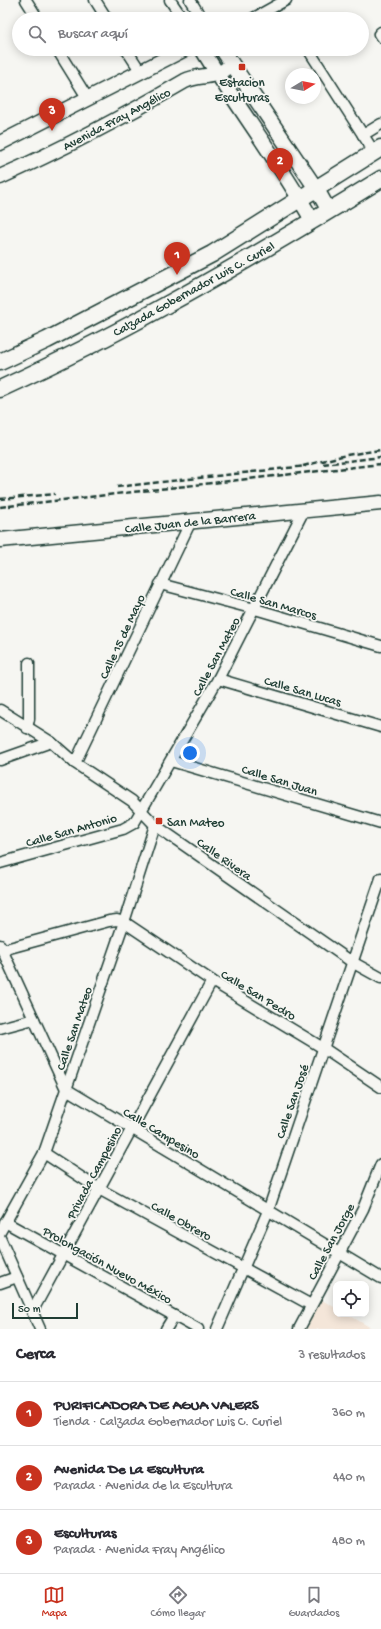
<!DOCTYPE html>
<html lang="es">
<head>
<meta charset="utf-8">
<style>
	:root { --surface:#fff; --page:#f7f7f7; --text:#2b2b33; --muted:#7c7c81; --line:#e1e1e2; --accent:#c8321e }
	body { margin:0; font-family:"Gochi Hand",sans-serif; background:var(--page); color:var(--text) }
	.controls { position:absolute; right:12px; bottom:12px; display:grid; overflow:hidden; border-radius:8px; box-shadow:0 2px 10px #0003 }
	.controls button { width:36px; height:36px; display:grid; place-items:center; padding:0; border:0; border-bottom:1px solid var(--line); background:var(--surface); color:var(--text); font:20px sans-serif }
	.compass { position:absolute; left:285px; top:68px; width:36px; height:36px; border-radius:50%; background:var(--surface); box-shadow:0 2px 10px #0003; rotate:80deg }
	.scale { position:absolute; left:12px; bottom:10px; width:66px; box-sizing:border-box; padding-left:4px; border:2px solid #1f3d34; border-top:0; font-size:11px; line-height:14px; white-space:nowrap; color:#1f3d34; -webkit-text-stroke:3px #f6f6f2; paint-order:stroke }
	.you { position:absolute; left:190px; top:753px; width:14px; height:14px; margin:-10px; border:3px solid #fff; border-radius:50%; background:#1a73e8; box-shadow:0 0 0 6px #1a73e833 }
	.badge { display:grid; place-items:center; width:26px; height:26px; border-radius:50%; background:var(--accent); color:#fff; font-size:13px; font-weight:700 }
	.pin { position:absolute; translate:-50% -33px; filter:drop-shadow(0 1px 2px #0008) }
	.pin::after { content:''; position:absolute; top:21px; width:14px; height:12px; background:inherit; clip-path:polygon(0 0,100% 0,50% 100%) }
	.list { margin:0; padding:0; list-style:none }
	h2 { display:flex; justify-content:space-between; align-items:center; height:52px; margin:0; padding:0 16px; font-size:17px }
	h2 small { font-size:13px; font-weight:400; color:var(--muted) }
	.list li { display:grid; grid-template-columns:26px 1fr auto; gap:12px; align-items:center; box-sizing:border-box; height:64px; padding:0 16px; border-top:1px solid var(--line) }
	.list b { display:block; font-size:15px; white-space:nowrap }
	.list p { margin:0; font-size:13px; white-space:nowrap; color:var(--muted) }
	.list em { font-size:13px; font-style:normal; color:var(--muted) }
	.icon { flex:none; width:22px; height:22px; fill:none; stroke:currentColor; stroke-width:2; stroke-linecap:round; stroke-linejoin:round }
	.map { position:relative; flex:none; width:381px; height:1329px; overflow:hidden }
	.search { position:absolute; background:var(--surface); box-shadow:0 2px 10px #0003; left:12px; right:12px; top:12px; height:44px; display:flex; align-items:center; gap:10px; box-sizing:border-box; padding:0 14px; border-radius:22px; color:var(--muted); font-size:15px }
	.sheet { height:244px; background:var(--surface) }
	nav { display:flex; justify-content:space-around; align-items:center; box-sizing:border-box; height:56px; border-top:1px solid var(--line); background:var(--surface); font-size:11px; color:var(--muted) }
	nav a { display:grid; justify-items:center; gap:2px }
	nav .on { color:var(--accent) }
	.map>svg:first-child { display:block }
</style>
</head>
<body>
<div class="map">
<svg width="381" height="1329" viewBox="0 0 381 1329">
	<rect width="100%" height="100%" fill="#f6f6f2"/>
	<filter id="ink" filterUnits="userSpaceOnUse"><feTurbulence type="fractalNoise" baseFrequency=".025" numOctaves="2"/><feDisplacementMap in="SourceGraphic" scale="8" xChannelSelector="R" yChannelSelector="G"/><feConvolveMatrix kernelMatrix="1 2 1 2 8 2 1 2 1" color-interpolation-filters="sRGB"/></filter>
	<g filter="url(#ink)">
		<polygon fill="#f4e6d9" points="320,1299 336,1308 336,1314 347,1314 373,1329 305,1329"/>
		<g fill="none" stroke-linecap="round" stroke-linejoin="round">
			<defs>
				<g id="street">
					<polyline points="26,0 38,19"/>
					<polyline points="95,0 107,19"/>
					<polyline points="170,0 183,19"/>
					<polyline points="190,0 202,19"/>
					<polyline points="252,19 286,0"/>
					<polyline points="381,32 379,34 381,37"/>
					<polyline points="57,49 88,99"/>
					<polyline points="126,49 141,72"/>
					<polyline points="308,49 374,152"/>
					<polyline points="363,135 381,124"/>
					<polyline points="160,584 255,609 381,646"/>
					<polyline points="218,679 381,727"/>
					<polyline points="0,710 51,742 75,763 132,801 155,825 352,962 381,978"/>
					<polyline points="27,728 29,719 29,663"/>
					<polyline points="0,760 51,742"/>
					<polyline points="171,761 381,823"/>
					<polyline points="75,763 191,521"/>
					<polyline points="0,863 123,829 134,823 218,679 304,510"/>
					<polyline points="0,945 66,1089 381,1278"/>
					<polyline points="2,950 109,921 117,920 124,922 212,981 323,1048 381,1087"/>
					<polyline points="0,1028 34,1019"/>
					<polyline points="44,1153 99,1189 311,1305"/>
					<polyline points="5,1222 198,1329"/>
					<polyline points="0,1232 44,1153 124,922 155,825"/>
					<polyline points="0,1238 40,1329"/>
					<polyline points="0,1283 17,1277"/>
					<polyline points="32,1312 212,981"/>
					<polyline points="166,1329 174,1316"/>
					<polyline points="217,1329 268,1211 381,878"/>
					<polyline points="299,1329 363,1209 381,1164"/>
				</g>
				<g id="secondary">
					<path d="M202 49C237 107 279 161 312 220"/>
					<polyline points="222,49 319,193 329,211"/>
					<polyline points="0,143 185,49"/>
					<path d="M0 177C63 149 125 116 185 81 200 73 221 80 231 63"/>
					<polyline points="0,540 381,503"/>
				</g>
				<g id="primary">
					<polyline points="0,362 47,340 212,254 381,148"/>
					<path d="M0 389C54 364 107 338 159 309 234 268 308 224 381 179"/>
				</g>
			</defs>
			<use href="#street" stroke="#1f3d34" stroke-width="13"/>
			<use href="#secondary" stroke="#1f3d34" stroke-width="17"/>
			<use href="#primary" stroke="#1f3d34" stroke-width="19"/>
			<use href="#street" stroke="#f6f6f2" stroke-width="10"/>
			<use href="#secondary" stroke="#f6f6f2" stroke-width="14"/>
			<use href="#primary" stroke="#f6f6f2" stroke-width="16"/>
			<g stroke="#1f3d34" stroke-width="2.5" stroke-dasharray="6 3" stroke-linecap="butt">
				<polyline points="323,464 381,457"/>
				<polyline points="303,466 346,455 381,450"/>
				<polyline points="117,487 306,466"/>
				<polyline points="0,499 55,494"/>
				<polyline points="0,507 381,464"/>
			</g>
		</g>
	</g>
	<g fill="#c8321e" stroke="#f6f6f2" stroke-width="1.5">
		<rect x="238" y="63" width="8" height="8" rx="2"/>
		<rect x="155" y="817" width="8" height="8" rx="2"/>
	</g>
	<g text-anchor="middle" stroke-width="3.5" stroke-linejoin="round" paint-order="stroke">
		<g font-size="13" fill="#1f3d34" stroke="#f6f6f2">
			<text x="242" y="86">Estacion<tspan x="242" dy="15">Esculturas</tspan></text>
			<text x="167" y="826" text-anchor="start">San Mateo</text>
		</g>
		<g font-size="13" fill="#1f3d34" stroke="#f6f6f2">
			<text transform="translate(116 118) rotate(-28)" y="5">Avenida Fray Angélico</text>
			<text transform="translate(193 288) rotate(-29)" y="5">Calzada Gobernador Luis C. Curiel</text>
			<text transform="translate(190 521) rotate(-6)" y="5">Calle Juan de la Barrera</text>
			<text transform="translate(274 602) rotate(16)" y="5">Calle San Marcos</text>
			<text transform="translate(121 636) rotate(-65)" y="5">Calle 15 de Mayo</text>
			<text transform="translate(215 656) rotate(-62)" y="5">Calle San Mateo</text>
			<text transform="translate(303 690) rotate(16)" y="5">Calle San Lucas</text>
			<text transform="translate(280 779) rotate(17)" y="5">Calle San Juan</text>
			<text transform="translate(71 829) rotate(-16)" y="5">Calle San Antonio</text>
			<text transform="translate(225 858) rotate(35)" y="5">Calle Rivera</text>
			<text transform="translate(259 994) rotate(31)" y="5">Calle San Pedro</text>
			<text transform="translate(73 1028) rotate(-71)" y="5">Calle San Mateo</text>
			<text transform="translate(291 1101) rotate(-71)" y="5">Calle San José</text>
			<text transform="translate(162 1132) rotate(31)" y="5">Calle Campesino</text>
			<text transform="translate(93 1172) rotate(-62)" y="5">Privada Campesino</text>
			<text transform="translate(182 1220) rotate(29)" y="5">Calle Obrero</text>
			<text transform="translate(330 1241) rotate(-62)" y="5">Calle San Jorge</text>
			<text transform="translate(108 1264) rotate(29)" y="5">Prolongación Nuevo México</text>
		</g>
	</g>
</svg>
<div class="controls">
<button><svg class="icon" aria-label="locate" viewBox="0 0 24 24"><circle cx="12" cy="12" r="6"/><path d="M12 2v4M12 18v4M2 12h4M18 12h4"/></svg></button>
</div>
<svg class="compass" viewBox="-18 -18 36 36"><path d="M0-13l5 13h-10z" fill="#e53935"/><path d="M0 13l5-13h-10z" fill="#7c7c81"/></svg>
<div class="scale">50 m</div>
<div class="you"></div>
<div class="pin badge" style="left:177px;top:275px">1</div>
<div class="pin badge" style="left:280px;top:181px">2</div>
<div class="pin badge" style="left:52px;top:131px">3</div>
<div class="search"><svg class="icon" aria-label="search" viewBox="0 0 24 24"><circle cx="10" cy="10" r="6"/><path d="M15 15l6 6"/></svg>Buscar aquí</div>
</div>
<section class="sheet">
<h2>Cerca<small>3 resultados</small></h2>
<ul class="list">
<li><span class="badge">1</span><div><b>PURIFICADORA DE AGUA VALERS</b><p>Tienda · Calzada Gobernador Luis C. Curiel</p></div><em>360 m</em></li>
<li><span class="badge">2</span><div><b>Avenida De La Escultura</b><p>Parada · Avenida de la Escultura</p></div><em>440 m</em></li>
<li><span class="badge">3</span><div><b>Esculturas</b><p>Parada · Avenida Fray Angélico</p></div><em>480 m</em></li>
</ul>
</section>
<nav>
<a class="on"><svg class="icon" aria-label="map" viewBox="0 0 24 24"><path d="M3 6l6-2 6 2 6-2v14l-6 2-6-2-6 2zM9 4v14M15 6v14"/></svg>Mapa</a>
<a><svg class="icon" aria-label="directions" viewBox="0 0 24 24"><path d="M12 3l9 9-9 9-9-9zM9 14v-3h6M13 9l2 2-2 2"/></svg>Cómo llegar</a>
<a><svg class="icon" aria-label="saved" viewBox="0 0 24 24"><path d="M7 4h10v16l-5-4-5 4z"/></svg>Guardados</a>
</nav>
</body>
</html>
